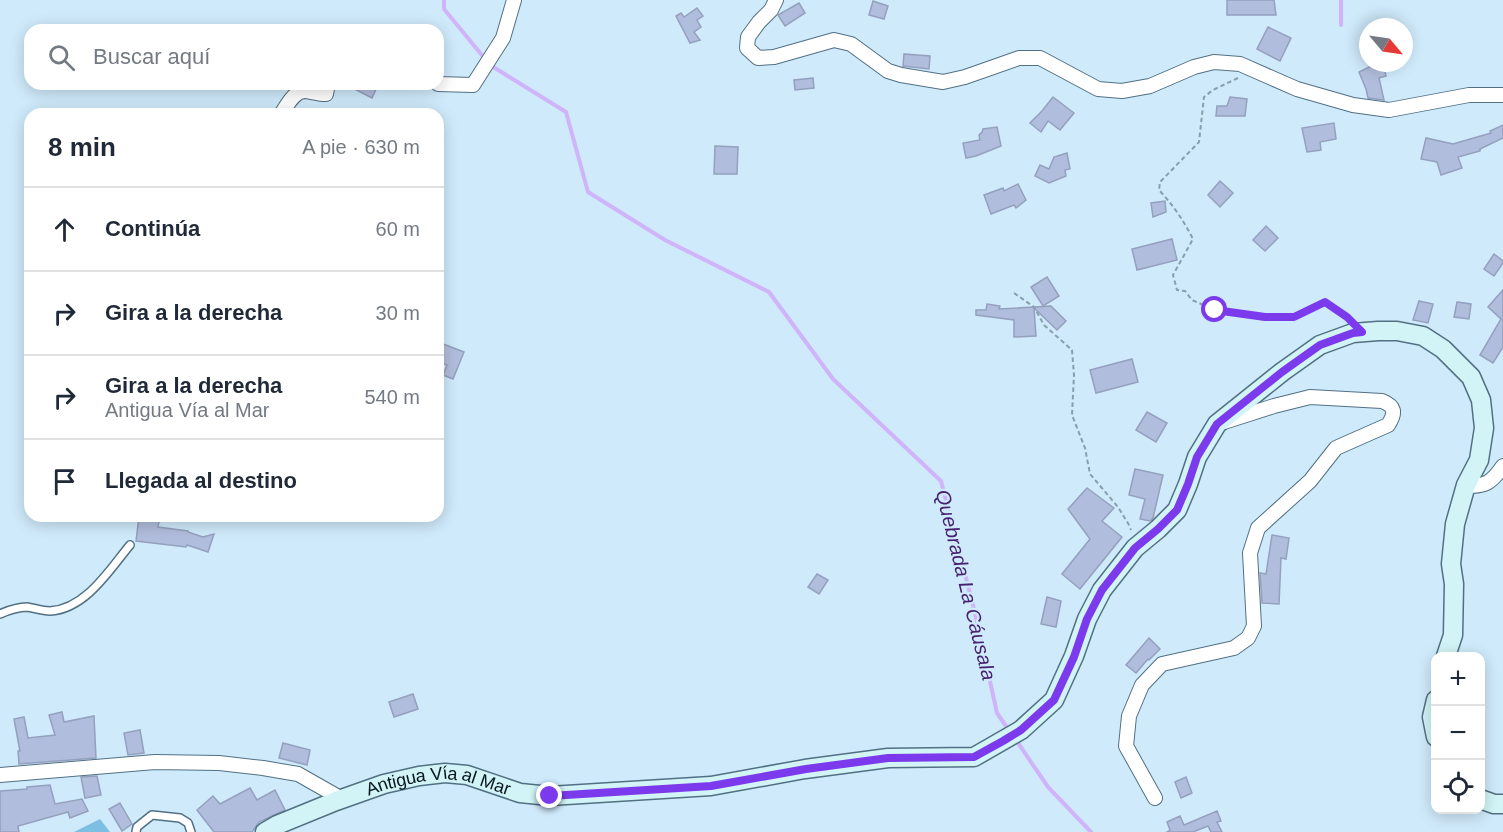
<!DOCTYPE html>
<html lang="es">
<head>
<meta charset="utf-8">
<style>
	:root { --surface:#fff; --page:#f6f6f7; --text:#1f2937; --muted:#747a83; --line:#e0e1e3 }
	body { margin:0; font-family:Helvetica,sans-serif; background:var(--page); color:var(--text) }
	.controls { position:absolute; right:18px; bottom:18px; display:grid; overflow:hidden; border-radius:12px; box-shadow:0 3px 15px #0003 }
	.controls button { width:54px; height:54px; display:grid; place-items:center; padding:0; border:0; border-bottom:2px solid var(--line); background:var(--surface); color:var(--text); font:30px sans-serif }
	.compass { position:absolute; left:1359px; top:18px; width:54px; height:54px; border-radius:50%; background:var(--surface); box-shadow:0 3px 15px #0003; rotate:119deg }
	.stop { position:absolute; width:18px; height:18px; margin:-14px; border:4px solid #7c3aed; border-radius:50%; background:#fff }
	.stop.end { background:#7c3aed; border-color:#fff; box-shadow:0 2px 6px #0008 }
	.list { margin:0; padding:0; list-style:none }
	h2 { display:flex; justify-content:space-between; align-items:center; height:78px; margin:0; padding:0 24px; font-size:26px }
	h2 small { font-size:20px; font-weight:400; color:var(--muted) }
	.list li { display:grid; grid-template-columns:39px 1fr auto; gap:18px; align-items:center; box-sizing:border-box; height:84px; padding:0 24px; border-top:2px solid var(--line) }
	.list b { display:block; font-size:22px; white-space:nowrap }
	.list p { margin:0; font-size:20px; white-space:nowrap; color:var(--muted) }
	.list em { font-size:20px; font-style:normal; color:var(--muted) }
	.icon { flex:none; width:33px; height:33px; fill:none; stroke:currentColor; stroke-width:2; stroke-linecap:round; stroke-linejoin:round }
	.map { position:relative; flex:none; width:1503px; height:832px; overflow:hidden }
	.search { position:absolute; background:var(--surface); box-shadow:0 3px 15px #0003; left:24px; top:24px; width:420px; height:66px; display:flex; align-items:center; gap:15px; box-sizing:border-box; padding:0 21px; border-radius:18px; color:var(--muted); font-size:22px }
	.panel { position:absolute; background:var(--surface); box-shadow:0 3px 15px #0003; left:24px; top:108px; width:420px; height:414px; border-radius:18px }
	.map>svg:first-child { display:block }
</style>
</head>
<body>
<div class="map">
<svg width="1503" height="832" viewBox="0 0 1503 832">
	<rect width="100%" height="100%" fill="#cfeafb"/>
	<polygon fill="#7dbee3" points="100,819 110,832 74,832"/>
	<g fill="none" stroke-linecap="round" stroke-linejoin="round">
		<g stroke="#d0b4fa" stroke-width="4">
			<polyline points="444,0 444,9 490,65 566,112 588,192 665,240 769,292 833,379 941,481 975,613 997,713 1010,732"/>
			<polyline points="1341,25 1341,0"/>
			<polyline points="1016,740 1048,787 1091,832"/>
		</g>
	</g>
	<g fill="#b1bddc" stroke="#94a0be" stroke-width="1.5">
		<polygon points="1227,0 1274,0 1276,15 1227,15"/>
		<polygon points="873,1 888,6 884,19 869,15"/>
		<polygon points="799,3 805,13 785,26 778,15"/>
		<polygon points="697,8 703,16 697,20 701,27 694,32 700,40 690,43 676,16 681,13 684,17"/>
		<polygon points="1268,27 1291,38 1280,61 1257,49"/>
		<polygon points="904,54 930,56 929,69 903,66"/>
		<polygon points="1377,63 1383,63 1386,76 1379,78 1384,100 1368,98 1366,89 1359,72"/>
		<polygon points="813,78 814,88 795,90 794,80"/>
		<polygon points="345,84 372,84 377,87 372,98"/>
		<polygon points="1053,97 1074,113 1060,130 1048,121 1041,132 1030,123 1042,111"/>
		<polygon points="1230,97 1247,99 1245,116 1216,116 1217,106 1227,106"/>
		<polygon points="1334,123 1336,139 1320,142 1321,150 1307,152 1302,128"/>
		<polygon points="1503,125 1503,138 1480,149 1480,151 1458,157 1462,168 1441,175 1437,162 1421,159 1426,138 1453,144 1491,133 1490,131"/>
		<polygon points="997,127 1001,146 976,156 966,158 963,143 980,140 979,135 982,132 983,129"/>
		<polygon points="715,146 738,147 737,174 714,174"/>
		<polygon points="1067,153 1070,169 1065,170 1066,176 1049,183 1035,176 1040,165 1049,169 1054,157"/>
		<polygon points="1220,181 1233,193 1220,207 1208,195"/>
		<polygon points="1018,184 1026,200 1016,208 1014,205 991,214 984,195 1003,188 1004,191"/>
		<polygon points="1165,201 1166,212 1153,217 1151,203"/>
		<polygon points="1266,226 1278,238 1265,251 1253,240"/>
		<polygon points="1172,239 1177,260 1137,270 1132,249"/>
		<polygon points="1494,254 1503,261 1503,263 1494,276 1484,269"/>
		<polygon points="1047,277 1059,296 1043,306 1031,287"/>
		<polygon points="1503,290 1503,347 1493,363 1480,355 1501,319 1488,307"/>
		<polygon points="1419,301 1433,304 1428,323 1413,320"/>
		<polygon points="1457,302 1471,304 1469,319 1454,317"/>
		<polygon points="987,304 1000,306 999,309 1051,306 1066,321 1057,330 1034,308 1036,336 1014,337 1014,320 976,315 976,310 986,310"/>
		<polygon points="438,342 464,352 453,379 443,375 447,365 438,362"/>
		<polygon points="1132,359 1138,382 1096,393 1090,370"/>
		<polygon points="1147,412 1167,423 1156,442 1136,430"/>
		<polygon points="1135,469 1163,475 1153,518 1150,521 1140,519 1145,499 1129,495"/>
		<polygon points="1087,488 1114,508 1102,521 1122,537 1080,589 1062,574 1090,539 1068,509"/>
		<polygon points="139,516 160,516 158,527 188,531 188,532 203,537 214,534 208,552 187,545 186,547 136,541"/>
		<polygon points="1272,535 1289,538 1286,559 1281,558 1279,604 1262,603 1260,573 1266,574"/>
		<polygon points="817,574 828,580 819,594 808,587"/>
		<polygon points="1047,597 1061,601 1056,627 1041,624"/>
		<polygon points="1149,638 1160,649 1149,660 1148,659 1136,673 1126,665"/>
		<polygon points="413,694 418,709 394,717 389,702"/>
		<polygon points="62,712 64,722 94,716 96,758 19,764 18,751 20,751 14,719 24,717 28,738 55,735 49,715"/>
		<polygon points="140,730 144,753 128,755 124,733"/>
		<polygon points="283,743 310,750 307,765 279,758"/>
		<polygon points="97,776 101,795 85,798 81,777"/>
		<polygon points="1186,777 1192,793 1181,798 1175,782"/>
		<polygon points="50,785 55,804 82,799 88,811 70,818 68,812 18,826 19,832 0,832 0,791 27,789 27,787"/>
		<polygon points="250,788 257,800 275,790 285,810 259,822 252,832 214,832 197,810 213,796 220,804"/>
		<polygon points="120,803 132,824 122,831 109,809"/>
		<polygon points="1217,811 1221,821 1217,822 1222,832 1211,832 1208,826 1193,832 1167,832 1170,830 1167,822 1180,816 1184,825"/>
	</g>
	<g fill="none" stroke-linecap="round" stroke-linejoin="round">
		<defs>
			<g id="service">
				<path d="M0 614C9 610 17 607 27 607 34 608 42 611 50 611 86 609 110 569 130 545"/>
				<polyline points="136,832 137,827 152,815 180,818 188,823 191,832"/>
			</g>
			<g id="minor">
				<polyline points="776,0 771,10 759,22 748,37 747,48 758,58 774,57 834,40 851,44 888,71 901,75 943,82 965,77 1019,58 1040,58 1098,89 1122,91 1150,86 1194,67 1214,62 1240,64 1297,89 1353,105 1389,110 1469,95 1503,95"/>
				<polyline points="438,84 473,85 503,38 514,0"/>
				<path d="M281 114C287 106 294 90 306 91 313 92 319 94 326 94L328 84"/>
				<path d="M1466 485C1485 488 1493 481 1503 466"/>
				<polyline points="0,775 155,762 219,763 263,768 298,774 342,799"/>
				<path d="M1155 798 1126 746 1129 716 1142 685 1162 664 1234 648 1248 638 1254 626 1250 553 1258 528 1310 481 1336 448 1388 425C1396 413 1395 406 1382 401L1310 397 1274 406 1224 422"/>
			</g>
			<g id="secondary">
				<polyline points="1436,700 1432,717 1436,737"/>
				<polyline points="1480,799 1494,804 1503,804"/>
				<path id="s1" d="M265 832 277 825 336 801 384 784 419 776 445 773 467 775 520 793 550 796 711 786 805 769 888 758 974 757 1021 730 1054 700 1074 656 1087 619 1102 590 1135 548 1158 529 1177 510 1188 484 1197 457 1217 424 1282 372 1320 345 1353 333 1378 331H1397L1423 336 1443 349 1471 377 1481 400 1484 428 1479 460 1466 485 1455 524 1451 564 1454 584 1453 635 1446 656"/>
			</g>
		</defs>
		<use href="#service" stroke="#517083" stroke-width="10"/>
		<use href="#minor" stroke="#517083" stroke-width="16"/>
		<use href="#secondary" stroke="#517083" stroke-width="21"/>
		<g stroke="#889eab" stroke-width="2" stroke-dasharray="4.5 3" stroke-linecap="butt">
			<path d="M1238 78 1213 90 1204 97 1199 142 1160 182 1159 190C1173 205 1184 221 1193 239L1173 275 1177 290 1185 291 1192 300 1215 310 1265 317H1294L1325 302 1347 318"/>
			<polyline points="1014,293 1034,307 1044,325 1072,350 1074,375 1072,415 1085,448 1090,474 1118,507 1129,525 1131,530"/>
		</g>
		<use href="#service" stroke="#fff" stroke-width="7"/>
		<use href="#minor" stroke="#fff" stroke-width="14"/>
		<use href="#secondary" stroke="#d2f4f6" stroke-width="18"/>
	</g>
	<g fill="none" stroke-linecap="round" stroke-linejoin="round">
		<polyline stroke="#7c3aed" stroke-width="8" points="550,796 711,786 806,769 888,758 974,757 1003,741 1021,730 1054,700 1074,657 1087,619 1102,590 1135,548 1158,529 1177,510 1188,484 1197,457 1217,424 1282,372 1320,345 1353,333 1362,332 1347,317 1325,302 1294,317 1265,317 1215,310"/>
	</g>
	<g text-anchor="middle" stroke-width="4.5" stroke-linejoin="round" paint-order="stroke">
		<g font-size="18" fill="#09161d" stroke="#cfeafb">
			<text dy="6" stroke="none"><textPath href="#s1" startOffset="184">Antigua Vía al Mar</textPath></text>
		</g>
		<g font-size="20" font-style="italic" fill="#472170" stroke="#cfeafb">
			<text transform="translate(966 585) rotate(76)" y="7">Quebrada La Cáusala</text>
		</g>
	</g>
</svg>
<div class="controls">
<button>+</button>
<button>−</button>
<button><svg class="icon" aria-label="locate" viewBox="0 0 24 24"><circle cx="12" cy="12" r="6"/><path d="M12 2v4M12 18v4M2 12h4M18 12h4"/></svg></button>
</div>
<svg class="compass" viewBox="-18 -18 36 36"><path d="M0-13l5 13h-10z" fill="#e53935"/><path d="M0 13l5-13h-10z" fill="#747a83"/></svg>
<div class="stop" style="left:1215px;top:310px"></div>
<div class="stop end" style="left:550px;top:796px"></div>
<div class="search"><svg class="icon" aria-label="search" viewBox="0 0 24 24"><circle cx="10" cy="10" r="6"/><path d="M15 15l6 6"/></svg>Buscar aquí</div>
<section class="panel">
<h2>8 min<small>A pie · 630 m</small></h2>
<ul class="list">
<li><svg class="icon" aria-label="ahead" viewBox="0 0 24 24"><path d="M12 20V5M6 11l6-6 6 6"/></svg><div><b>Continúa</b></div><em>60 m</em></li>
<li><svg class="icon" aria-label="right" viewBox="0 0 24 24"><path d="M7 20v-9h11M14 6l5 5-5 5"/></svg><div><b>Gira a la derecha</b></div><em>30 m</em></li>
<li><svg class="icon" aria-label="right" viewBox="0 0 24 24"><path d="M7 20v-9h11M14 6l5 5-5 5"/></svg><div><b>Gira a la derecha</b><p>Antigua Vía al Mar</p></div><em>540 m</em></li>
<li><svg class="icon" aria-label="arrive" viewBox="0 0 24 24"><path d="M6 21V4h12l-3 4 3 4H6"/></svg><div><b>Llegada al destino</b></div></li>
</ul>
</section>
</div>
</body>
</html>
